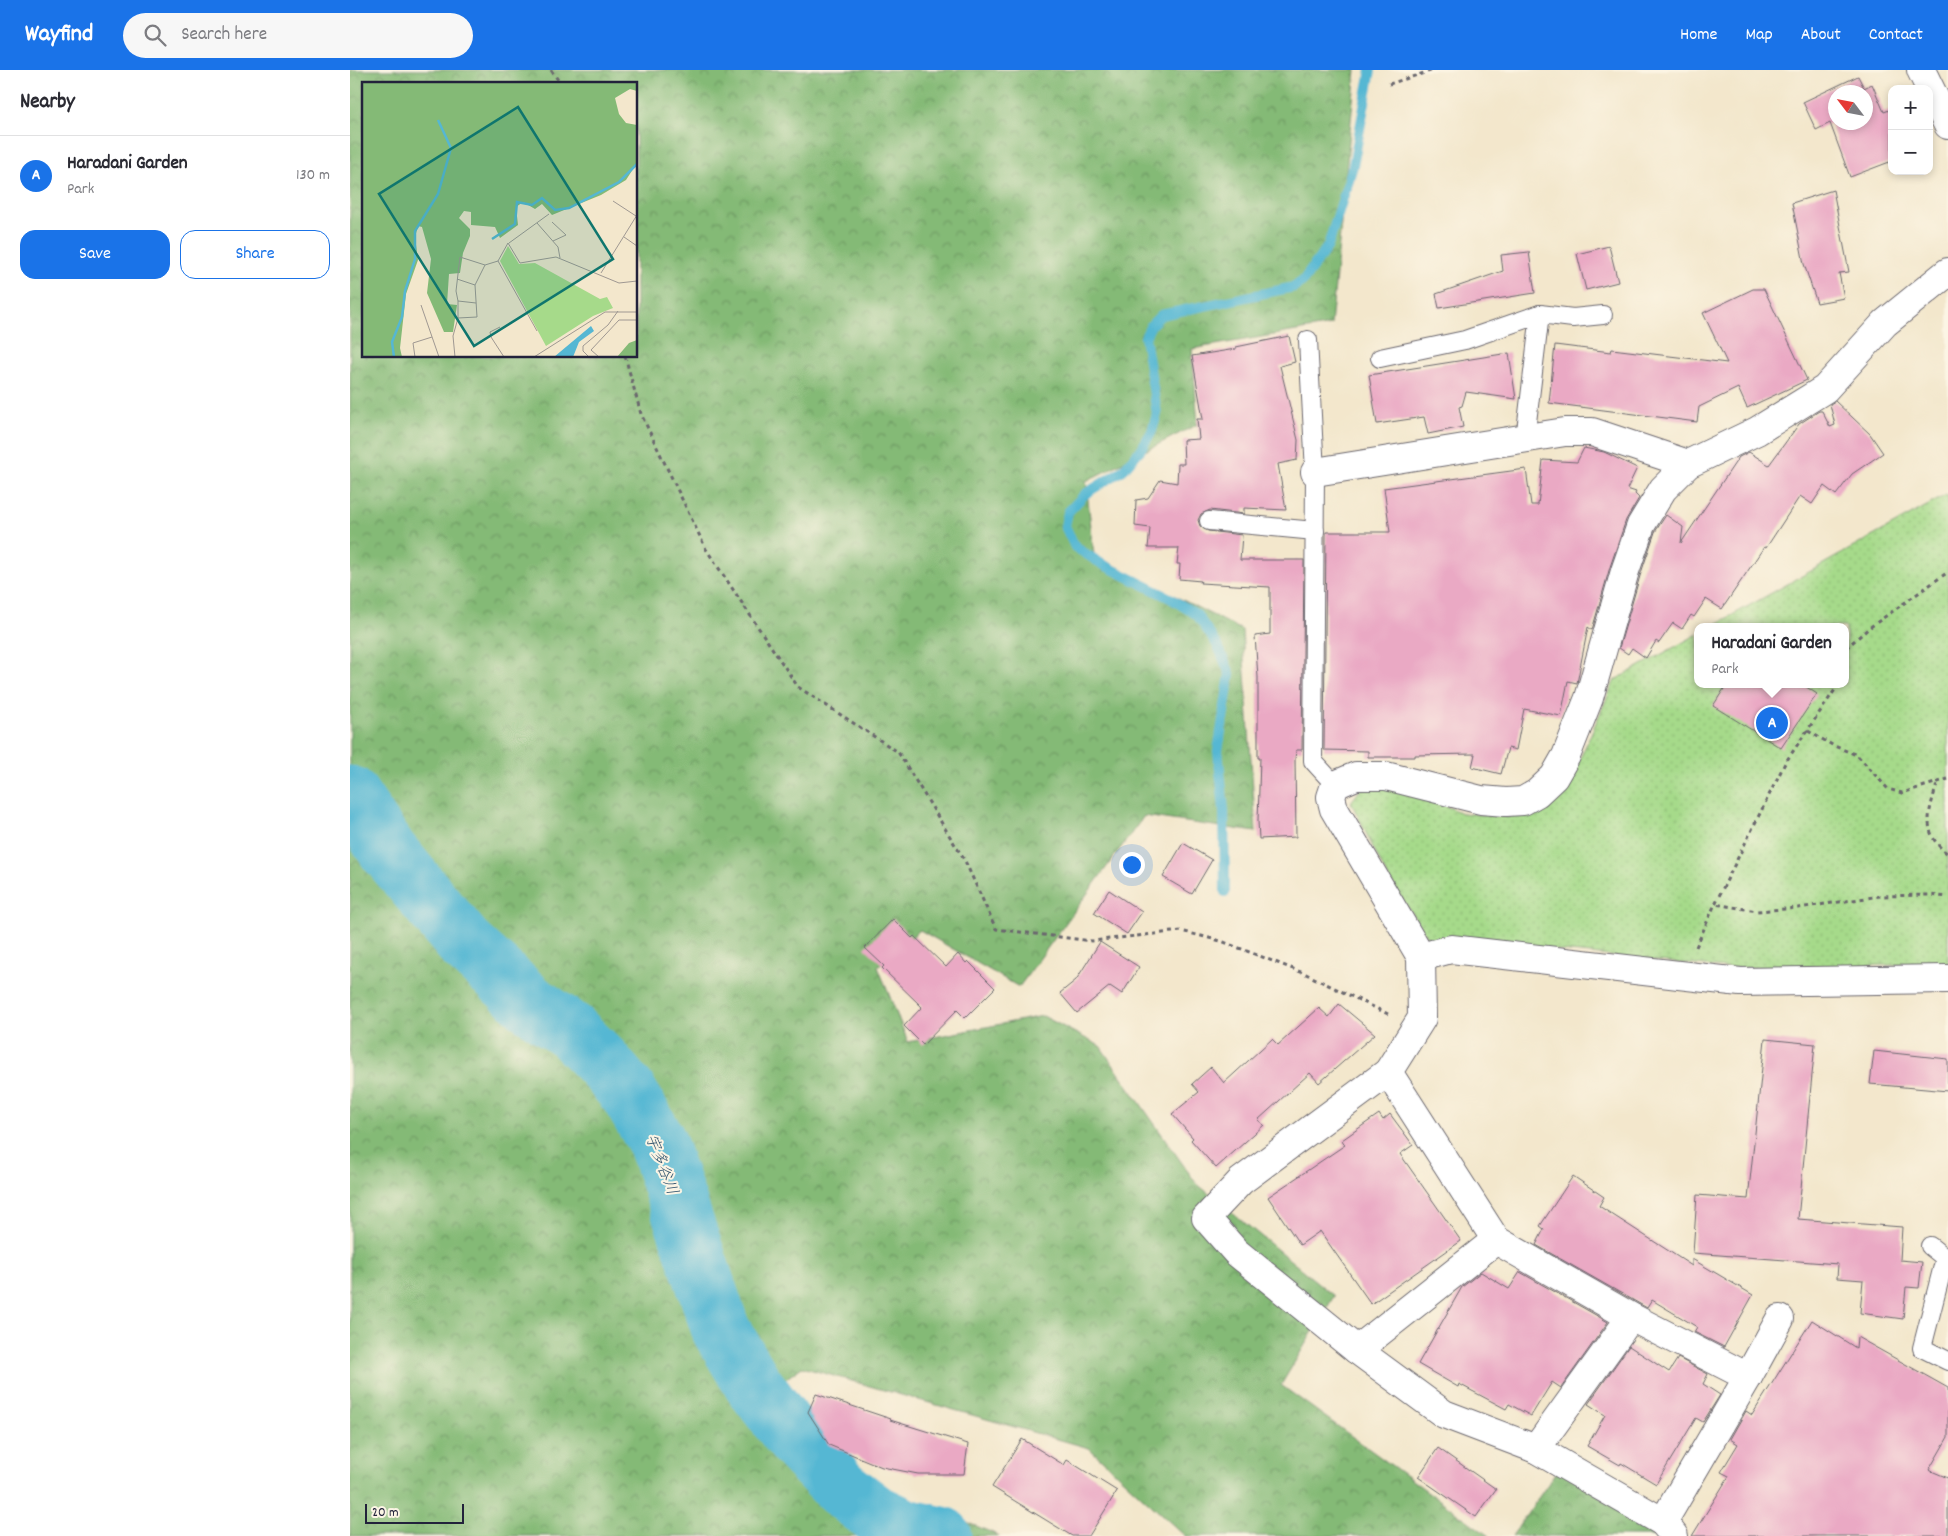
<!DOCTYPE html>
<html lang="en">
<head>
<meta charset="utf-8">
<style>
	:root { --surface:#fff; --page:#f7f7f7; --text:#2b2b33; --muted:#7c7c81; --line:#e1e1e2; --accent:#1a73e8 }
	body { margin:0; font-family:Dekko,"Klee One",sans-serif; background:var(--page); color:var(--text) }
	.controls { position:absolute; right:15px; top:15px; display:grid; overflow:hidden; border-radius:10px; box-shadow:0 2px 8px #0003 }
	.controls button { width:45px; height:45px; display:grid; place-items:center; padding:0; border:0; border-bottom:1px solid var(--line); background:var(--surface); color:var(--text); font:25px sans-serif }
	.compass { position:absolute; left:1478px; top:15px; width:45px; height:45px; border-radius:50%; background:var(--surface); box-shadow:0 2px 8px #0003; rotate:302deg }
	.scale { position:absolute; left:15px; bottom:12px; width:99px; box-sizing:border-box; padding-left:5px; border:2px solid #22223b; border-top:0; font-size:14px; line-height:18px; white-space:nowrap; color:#22223b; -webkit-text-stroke:4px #fcf5e5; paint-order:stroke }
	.you { position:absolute; left:781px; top:794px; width:18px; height:18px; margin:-12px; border:4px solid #fff; border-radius:50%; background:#1a73e8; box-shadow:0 0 0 8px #1a73e833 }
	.badge { display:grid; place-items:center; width:32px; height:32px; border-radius:50%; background:var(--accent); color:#fff; font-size:16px; font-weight:700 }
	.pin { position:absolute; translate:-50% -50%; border:2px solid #fff; box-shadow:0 1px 5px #0006 }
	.popup { position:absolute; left:1344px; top:553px; width:155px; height:65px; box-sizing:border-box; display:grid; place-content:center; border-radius:10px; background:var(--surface); filter:drop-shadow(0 1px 4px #0005); font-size:16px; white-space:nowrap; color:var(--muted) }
	.popup b { font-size:19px; color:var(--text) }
	.popup::after { content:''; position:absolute; left:50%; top:100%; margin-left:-10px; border:10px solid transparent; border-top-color:var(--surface) }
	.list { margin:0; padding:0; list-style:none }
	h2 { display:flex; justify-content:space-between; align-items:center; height:65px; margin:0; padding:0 20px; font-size:21px }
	h2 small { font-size:16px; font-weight:400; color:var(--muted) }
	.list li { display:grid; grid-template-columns:32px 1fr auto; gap:15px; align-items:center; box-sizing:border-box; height:80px; padding:0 20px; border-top:1px solid var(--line) }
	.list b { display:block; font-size:19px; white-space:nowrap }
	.list p { margin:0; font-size:16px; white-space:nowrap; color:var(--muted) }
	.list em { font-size:16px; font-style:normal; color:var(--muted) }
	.actions { display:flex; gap:10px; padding:15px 20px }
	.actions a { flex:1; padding:11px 0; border:1px solid var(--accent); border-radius:15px; text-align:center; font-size:18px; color:var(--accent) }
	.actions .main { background:var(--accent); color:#fff }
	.icon { flex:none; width:28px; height:28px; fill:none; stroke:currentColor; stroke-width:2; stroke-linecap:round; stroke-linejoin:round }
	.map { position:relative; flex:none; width:1598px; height:1466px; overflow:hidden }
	header { display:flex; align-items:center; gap:30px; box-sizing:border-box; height:70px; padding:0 25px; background:var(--accent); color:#fff }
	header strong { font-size:24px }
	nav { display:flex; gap:28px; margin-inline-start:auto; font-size:18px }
	.search { width:350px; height:45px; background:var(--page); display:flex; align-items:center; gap:12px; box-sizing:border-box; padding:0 18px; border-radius:28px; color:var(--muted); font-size:19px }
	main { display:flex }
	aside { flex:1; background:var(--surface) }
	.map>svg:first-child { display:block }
</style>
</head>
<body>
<header>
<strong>Wayfind</strong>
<div class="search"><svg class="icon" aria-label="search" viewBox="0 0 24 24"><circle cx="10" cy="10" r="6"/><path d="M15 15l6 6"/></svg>Search here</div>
<nav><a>Home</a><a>Map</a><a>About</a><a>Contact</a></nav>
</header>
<main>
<aside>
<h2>Nearby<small></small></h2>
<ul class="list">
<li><span class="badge">A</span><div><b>Haradani Garden</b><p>Park</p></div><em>130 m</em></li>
</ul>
<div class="actions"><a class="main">Save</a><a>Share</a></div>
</aside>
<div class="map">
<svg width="1598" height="1466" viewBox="0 0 1598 1466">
	<defs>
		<pattern id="forest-crowns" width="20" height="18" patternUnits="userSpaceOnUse" patternTransform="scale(1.25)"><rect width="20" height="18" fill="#84ba76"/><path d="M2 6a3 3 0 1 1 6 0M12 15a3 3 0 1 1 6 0" fill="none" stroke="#6c9762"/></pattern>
		<pattern id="garden-dots" width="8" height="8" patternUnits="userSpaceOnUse" patternTransform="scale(1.25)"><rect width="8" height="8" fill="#a6da8a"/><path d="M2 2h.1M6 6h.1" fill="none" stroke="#8fbb78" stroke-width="1.8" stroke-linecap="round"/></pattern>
	</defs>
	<rect width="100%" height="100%" fill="#fcf5e5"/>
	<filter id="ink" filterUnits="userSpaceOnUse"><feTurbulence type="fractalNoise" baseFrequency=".02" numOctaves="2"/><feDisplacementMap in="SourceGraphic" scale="10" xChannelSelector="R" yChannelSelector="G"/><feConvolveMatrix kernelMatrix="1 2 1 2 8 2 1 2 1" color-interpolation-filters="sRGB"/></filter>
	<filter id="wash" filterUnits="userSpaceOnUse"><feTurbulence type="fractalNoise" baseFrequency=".0096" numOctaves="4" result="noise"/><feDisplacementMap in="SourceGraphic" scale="20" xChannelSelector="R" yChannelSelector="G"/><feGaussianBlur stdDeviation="1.12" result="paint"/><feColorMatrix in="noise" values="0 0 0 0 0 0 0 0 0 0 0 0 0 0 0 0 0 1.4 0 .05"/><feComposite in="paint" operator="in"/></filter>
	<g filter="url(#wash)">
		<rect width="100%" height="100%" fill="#f3e7cc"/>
		<g fill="url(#forest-crowns)" stroke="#536e58" fill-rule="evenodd">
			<path d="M0 0H1006L981 255 842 279 848 354 736 411 744 485 892 560 906 762 794 746 669 917 570 860 528 897 558 972 693 946 750 976 846 1113 984 1226 931 1315 1139 1466H835L739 1378 452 1297 424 1317 452 1367 492 1400 650 1466H0ZM14 14H286V286H14Z"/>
			<polygon points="1209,1398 1297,1459 1304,1466 1162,1466"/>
		</g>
		<polygon fill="url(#garden-dots)" stroke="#647e62" points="1598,424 1598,894 1375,898 1077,867 1035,802 1001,732 1011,719 1037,714 1076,726 1111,743 1157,747 1196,737 1227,695 1265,610 1348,564 1348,614 1496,614 1496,557 1361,557"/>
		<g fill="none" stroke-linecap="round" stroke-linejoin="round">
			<polyline stroke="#55b7d3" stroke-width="10" points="875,822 874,740 868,681 880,604 868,576 847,545 820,528 752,494 725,477 715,456 718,442 735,424 773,400 791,379 802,361 807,344 795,267 801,255 811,245 944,217 953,211 978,176 1003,96 1021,0"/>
			<polyline stroke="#55b7d3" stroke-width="59" points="0,725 38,781 115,874 181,934 221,961 251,991 279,1024 307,1072 371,1260 403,1314 447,1372 491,1418 524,1443 556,1458 592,1466"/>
		</g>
		<g id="blocks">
			<g fill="#eaa9c4" fill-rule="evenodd">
				<path d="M1508 6 1514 18 1522 14 1534 42 1542 39V91L1500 107 1480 53 1466 60 1453 32ZM1486 22H1516V52H1486Z"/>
				<polygon points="1483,120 1499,202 1489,203 1494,228 1467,233 1454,194 1442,133"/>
				<polygon points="1259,176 1268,212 1236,220 1227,184"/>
				<polygon points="1179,182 1185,223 1089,238 1086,224 1153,201 1151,185"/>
				<polygon points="1403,219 1414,219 1457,310 1397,338 1388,318 1349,337 1347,352 1199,333 1205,275 1261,282 1262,279 1377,293 1353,243"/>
				<polygon points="939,266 945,292 930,296 948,370 947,390 928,394 936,440 894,438 894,444 860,440 851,444 848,450 850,456 858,461 892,465 890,490 954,490 952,680 946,680 945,689 946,767 909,769 908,751 910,688 908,688 908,607 905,566 920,564 920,517 850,513 851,511 829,509 830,494 827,494 829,478 798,478 800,458 785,456 786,430 798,428 810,410 827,413 828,394 834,394 833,370 849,369 847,349 853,349 842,286 886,279 886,277"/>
				<polygon points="1159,283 1166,329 1116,322 1112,336 1109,337 1113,357 1078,364 1074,347 1027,354 1019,305"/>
				<polygon points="1485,331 1520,364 1533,383 1502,404 1486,425 1474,416 1462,434 1450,426 1416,478 1414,477 1372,539 1356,529 1344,547 1341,545 1332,559 1323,553 1309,573 1306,571 1296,588 1282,578 1278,584 1269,578 1290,506 1305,462 1316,445 1333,457 1331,473 1389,387 1399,382 1419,395 1449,354 1469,341 1472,341 1480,357 1485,355 1480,334"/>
				<polygon points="1234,378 1254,382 1287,398 1277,419 1286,422 1285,424 1289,428 1276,450 1260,497 1242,560 1238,557 1227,613 1218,611 1211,646 1174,639 1166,680 1158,678 1151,704 1122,697 1125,684 1065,685 1065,687 1018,687 1018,681 974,680 976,462 1040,462 1034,418 1176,399 1181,435 1188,435 1193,390 1227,392"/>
				<polygon points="1377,614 1452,614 1467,624 1431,678 1363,636"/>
				<polygon points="833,773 862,790 842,824 813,807"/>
				<polygon points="759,820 792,842 777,864 744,843"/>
				<polygon points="543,849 562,868 564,866 596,897 608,884 616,893 618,891 645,918 615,948 607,940 573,975 554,956 572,937 532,898 534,896 515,878"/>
				<polygon points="750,872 789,897 772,924 760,916 727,943 710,923 726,910"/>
				<polygon points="989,934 1025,964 969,1013 960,1003 908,1050 914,1055 866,1098 841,1070 843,1068 822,1044 849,1022 842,1014 861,997 874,1013 922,969 928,975 969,938 979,947"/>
				<polygon points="1415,969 1465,974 1448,1149 1552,1157 1550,1190 1572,1192 1569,1218 1556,1217 1553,1249 1510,1243 1513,1210 1487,1208 1488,1194 1343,1183 1347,1125 1398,1129"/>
				<polygon points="1524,981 1598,989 1598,1021 1520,1014"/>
				<polygon points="1029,1044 1033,1050 1040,1044 1063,1075 1050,1084 1111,1171 1021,1234 970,1161 950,1175 918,1127 995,1075 992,1070"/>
				<polygon points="1223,1106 1254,1127 1249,1136 1342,1196 1342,1189 1403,1225 1374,1277 1344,1262 1347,1257 1302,1230 1297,1238 1186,1175 1194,1159 1190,1156"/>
				<polygon points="1131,1202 1159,1219 1170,1202 1258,1252 1211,1318 1202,1312 1181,1346 1159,1334 1156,1339 1109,1314 1108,1317 1068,1294 1112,1217"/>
				<polygon points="1462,1250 1506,1278 1507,1267 1598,1318 1598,1367 1579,1400 1598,1408 1598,1466 1342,1466 1379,1406 1371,1402 1388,1374 1380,1369 1396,1341 1402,1345"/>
				<polygon points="1279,1276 1319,1302 1328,1288 1358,1304 1353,1314 1370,1325 1353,1352 1346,1348 1306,1414 1271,1393 1270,1395 1237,1376 1255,1345 1238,1334"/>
				<polygon points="466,1324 541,1349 540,1350 618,1374 614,1404 568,1404 532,1397 479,1375 458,1342"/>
				<polygon points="672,1369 714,1395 717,1390 767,1421 739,1466 722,1466 642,1417"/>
				<polygon points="1088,1378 1146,1419 1126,1447 1068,1407"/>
			</g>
		</g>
	</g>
	<g filter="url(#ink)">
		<use href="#blocks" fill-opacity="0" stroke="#6b676e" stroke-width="1"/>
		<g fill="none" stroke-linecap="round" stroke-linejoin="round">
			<defs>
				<g id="service">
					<polyline points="1190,244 1223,248 1253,245"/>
					<polyline points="958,270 965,402 963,691 985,715"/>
					<polyline points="1030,288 1115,270 1190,244 1175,369"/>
					<polyline points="859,451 965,461"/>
					<polyline points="1580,1176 1595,1188 1572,1278 1598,1291"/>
				</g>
				<g id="minor">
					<polyline points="1571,0 1598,55"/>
					<polyline points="965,402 1215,362 1242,362 1338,394"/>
					<polyline points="1071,887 1101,879 1390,912 1598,909"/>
					<polyline points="1038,1002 891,1111 856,1148 886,1182 1007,1280 1094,1344 1186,1379"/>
					<polyline points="1281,1247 1186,1379 1313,1452"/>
					<polyline points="1007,1280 1146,1170"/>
					<polyline points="1398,1307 1430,1249"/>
					<polyline points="1324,1466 1313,1452 1398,1307 1281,1247 1146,1170 1038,1002 1072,948 1071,887 984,739 981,727 985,715 1006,706 1036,706 1131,730 1156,732 1173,731 1187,723 1204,707 1216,686 1239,628 1275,501 1291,455 1313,419 1338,394 1407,361 1475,319 1535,253 1598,202"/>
				</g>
			</defs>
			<use href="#service" stroke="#6b676e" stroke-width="20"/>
			<use href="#minor" stroke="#6b676e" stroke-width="30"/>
			<g stroke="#6b676e" stroke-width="3" stroke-dasharray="4 4" stroke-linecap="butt">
				<polyline points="201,0 211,14"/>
				<polyline points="1039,14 1084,0"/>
				<polyline points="275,286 291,344 356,479 448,617 548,682 615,791 646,859 742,871 831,861 871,871 956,904 1038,944"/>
				<polyline points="1496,578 1519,558 1598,502"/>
				<polyline points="1489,614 1435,693 1365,834 1407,841 1448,838 1530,826 1580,825 1598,827"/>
				<polyline points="1458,661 1484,676 1507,685 1538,719 1552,723 1598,709"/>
				<path d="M1587 714C1579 742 1570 763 1598 784"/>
				<polyline points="1346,877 1365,834"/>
			</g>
			<use href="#service" stroke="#fff" stroke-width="18"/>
			<use href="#minor" stroke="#fff" stroke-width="28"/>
		</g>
	</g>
	<g text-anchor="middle" stroke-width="4" stroke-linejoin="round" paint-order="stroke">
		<g font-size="16" font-style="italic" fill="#345670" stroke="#fcf5e5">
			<text transform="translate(313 1094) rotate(69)" y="6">宇多谷川</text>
		</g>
	</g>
	<g transform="translate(12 12)">
		<rect width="275" height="275" fill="#f3e7cc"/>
		<path d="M0 0H275V9L268 7 253 16 257 32 264 41 275 43V81L264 98 239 113 190 133 180 122 173 127 161 120 154 125 156 143 138 156 133 145 109 143V130L102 129 97 136 108 147V154L101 171 98 191 87 192 85 222 95 223 91 250H82L65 211 69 177 60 145 56 144 53 155 56 178 44 212 38 266 40 275H0ZM275 258V275H255L267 261Z" fill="#84ba76"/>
		<path d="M146 164 157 182 173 181 238 217 245 215 251 226 231 234 184 264 138 179Z" fill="#a6da8a"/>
		<path d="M229 244 232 249 217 260 211 275H192Z" fill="#55b7d3"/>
		<path fill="none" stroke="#55b7d3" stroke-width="2.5" d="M130 157 153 142 155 120 170 123 180 116 193 128 207 126 257 100 275 82M32 275 30 260 40 235 43 209 53 177V149L76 112 89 66 76 38"/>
		<path fill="none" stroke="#9f9892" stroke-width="1" d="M251 119 274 134M190 140 204 153 191 159M175 141 196 165 198 176M262 155 275 164M147 161 187 132M136 179 175 249M239 191 275 133M95 197 113 203M96 219 94 209 98 175 123 183M59 223 77 275M96 236V219L114 221M138 245 128 250 129 255 142 275M53 275 51 261 70 255M93 275 91 254 96 236 115 235 113 203 123 183 136 179 146 161 158 181 194 175 257 201 275 199M172 275 243 230H275M227 275 221 269V264L246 243 256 229M237 275 229 268 257 238H275"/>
		<path fill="#0f766e" fill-opacity="0.15" stroke="#0f766e" stroke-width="2.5" d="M156 25 251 177 112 264 17 112Z"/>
		<rect width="275" height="275" fill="none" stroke="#22223b" stroke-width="2.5"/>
	</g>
</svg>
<div class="controls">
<button>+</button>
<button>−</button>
</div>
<svg class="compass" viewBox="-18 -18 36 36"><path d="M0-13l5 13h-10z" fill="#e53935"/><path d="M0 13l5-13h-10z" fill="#7c7c81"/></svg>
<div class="scale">20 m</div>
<div class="you"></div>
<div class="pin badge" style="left:1422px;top:653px">A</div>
<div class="popup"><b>Haradani Garden</b>Park</div>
</div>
</main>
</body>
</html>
